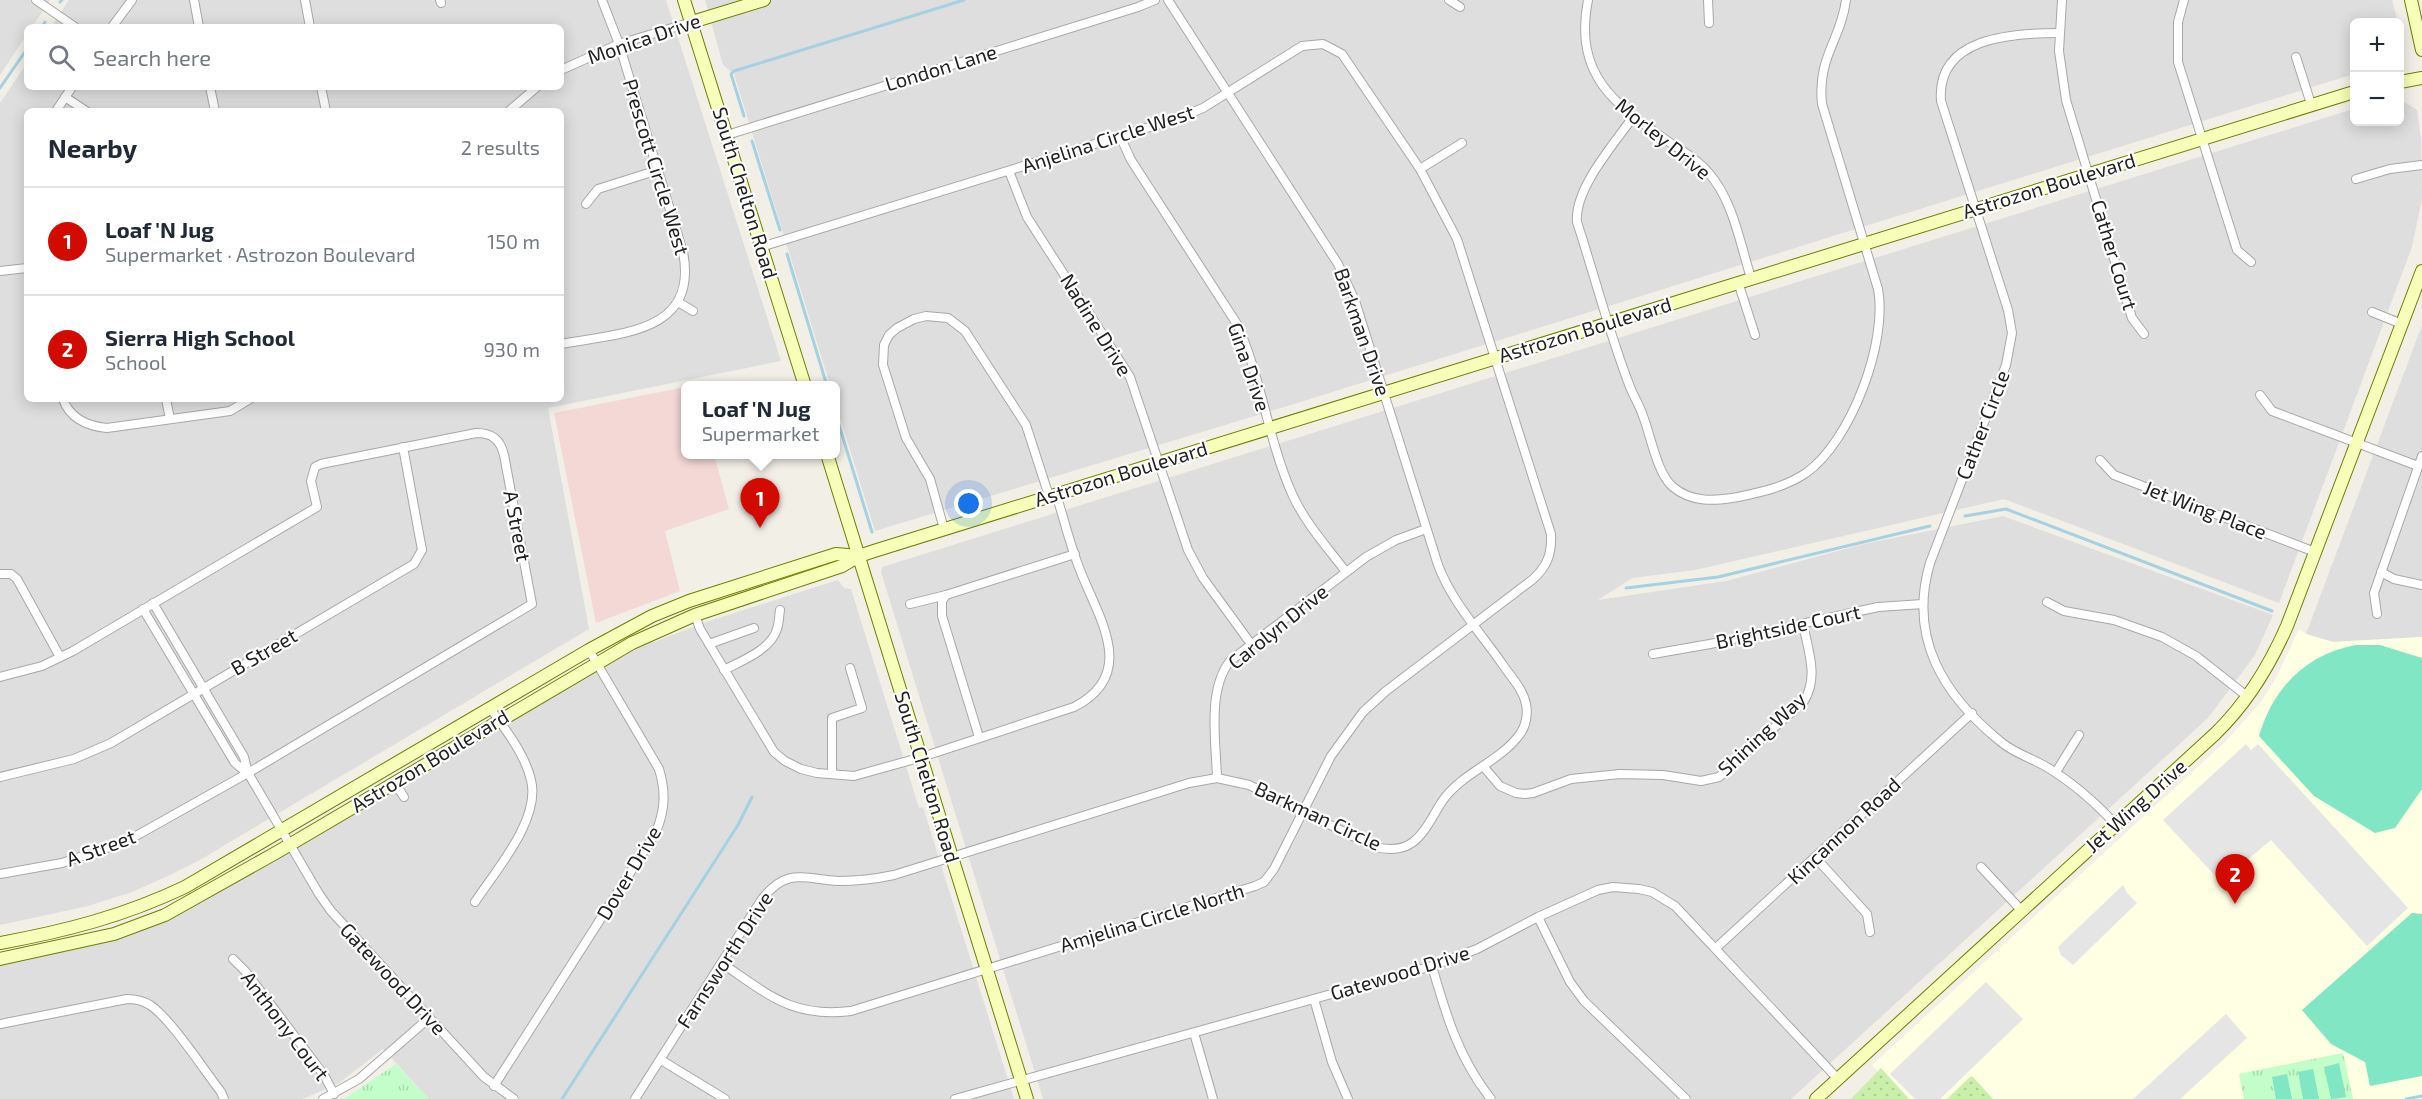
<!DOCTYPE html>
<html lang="en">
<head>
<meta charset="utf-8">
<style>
	:root { --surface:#fff; --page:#f2f2f3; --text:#1f2937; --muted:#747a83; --line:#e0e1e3; --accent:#d20a00 }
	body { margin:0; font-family:"Exo 2",sans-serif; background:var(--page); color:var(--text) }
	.controls { position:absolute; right:18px; top:18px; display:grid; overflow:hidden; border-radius:9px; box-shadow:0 3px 15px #0003 }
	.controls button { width:54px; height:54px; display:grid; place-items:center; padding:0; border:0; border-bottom:2px solid var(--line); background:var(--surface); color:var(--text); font:30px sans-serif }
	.you { position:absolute; left:969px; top:504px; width:21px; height:21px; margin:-15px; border:4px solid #fff; border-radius:50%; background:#1a73e8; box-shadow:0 0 0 9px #1a73e833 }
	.badge { display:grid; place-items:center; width:39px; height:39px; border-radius:50%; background:var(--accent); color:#fff; font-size:20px; font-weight:700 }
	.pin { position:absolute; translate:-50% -50px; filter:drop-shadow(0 2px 3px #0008) }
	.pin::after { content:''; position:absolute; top:32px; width:21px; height:18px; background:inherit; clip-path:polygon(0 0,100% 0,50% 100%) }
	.popup { position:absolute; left:681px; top:381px; width:159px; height:78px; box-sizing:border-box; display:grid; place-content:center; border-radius:9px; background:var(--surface); filter:drop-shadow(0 2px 4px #0005); font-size:20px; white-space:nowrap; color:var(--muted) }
	.popup b { font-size:22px; color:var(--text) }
	.popup::after { content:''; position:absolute; left:50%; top:100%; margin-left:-12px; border:12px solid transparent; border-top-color:var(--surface) }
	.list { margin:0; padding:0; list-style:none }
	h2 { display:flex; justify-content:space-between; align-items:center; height:78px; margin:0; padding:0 24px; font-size:26px }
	h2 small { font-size:20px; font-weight:400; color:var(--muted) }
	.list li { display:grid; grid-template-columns:39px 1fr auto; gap:18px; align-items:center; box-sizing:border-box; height:108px; padding:0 24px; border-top:2px solid var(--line) }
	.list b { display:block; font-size:22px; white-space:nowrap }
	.list p { margin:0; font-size:20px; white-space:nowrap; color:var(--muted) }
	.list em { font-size:20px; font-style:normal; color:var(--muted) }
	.icon { flex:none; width:33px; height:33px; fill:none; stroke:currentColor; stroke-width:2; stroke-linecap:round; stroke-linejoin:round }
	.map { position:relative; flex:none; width:2422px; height:1099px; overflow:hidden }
	.search { position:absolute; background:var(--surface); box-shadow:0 3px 15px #0003; left:24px; top:24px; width:540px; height:66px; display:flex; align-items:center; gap:15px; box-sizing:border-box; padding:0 21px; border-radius:9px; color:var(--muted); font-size:22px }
	.panel { position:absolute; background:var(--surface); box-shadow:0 3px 15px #0003; left:24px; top:108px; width:540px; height:294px; border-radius:9px }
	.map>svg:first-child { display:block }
</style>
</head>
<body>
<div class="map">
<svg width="2422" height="1099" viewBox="0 0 2422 1099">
	<defs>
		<pattern id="grass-dots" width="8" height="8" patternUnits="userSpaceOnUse" patternTransform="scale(1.5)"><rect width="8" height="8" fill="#c9efaa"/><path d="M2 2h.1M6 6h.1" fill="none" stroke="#accd92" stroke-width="1.8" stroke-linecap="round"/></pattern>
		<pattern id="park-tufts" width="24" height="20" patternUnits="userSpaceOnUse" patternTransform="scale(1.5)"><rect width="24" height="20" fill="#c3fdca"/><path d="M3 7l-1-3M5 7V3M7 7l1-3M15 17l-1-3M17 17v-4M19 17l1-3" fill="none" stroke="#a7d9ad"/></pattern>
	</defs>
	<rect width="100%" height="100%" fill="#f2efe7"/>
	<g fill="#dfdede" fill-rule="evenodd">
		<polygon points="0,0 50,0 32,27 27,27 27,34 0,75"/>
		<path d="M69 0H666L781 361 548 408 589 629 198 861 168 876 132 892 88 906 0 925V103L27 63V87H561V27H51ZM27 111H561V399H27Z"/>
		<polygon points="705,0 2392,0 2398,22 2354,22 2354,74 1294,404 875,531 835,401 835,386 830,385 734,74 723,65"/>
		<polygon points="2400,101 2403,101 2417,110 2421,139 2422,199 2412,247 2279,603 2004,499 1695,570 1632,578 1598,600 1726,581 1864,544 2003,516 2273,615 2255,655 2208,718 1791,1099 1043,1099 881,572 882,567 2347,111 2354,110 2354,122 2400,122"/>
		<polygon points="2422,325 2422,637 2333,642 2306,634"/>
		<polygon points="838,580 844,588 851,589 919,808 923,807 1014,1099 429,1099 383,1049 339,1083 303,1099 0,1099 0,963 102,942 173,916 210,897 651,638 654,642 706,622"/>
	</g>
	<polygon fill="#f3d8d6" points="685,387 685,454 714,455 729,509 665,531 680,591 596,623 554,413"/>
	<polygon fill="#feffe3" points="2299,629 2306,634 2333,642 2422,637 2422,1099 1903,1099 1872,1065 2225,742 2261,702 2276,678"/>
	<g fill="url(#grass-dots)">
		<polygon points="1881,1068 1909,1099 1851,1099"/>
		<polygon points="1972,1076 1993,1099 1947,1099 1969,1078"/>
	</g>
	<g fill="url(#park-tufts)">
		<polygon points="2343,1053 2353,1099 2244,1099 2239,1074"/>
		<polygon points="396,1064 429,1099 344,1099 347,1097"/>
	</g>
	<g fill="#80e6c3">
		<path d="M2356 645H2380L2422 658V789L2395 828 2375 833 2314 796 2259 736C2273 688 2306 654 2356 645Z"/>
		<polygon points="2412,913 2422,914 2422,1076 2370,1086 2365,1062 2331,1044 2302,1010"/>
		<polygon points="2339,1063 2346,1097 2331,1099 2324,1067"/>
		<polygon points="2313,1069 2319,1099 2303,1099 2298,1072"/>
		<polygon points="2287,1074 2292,1099 2276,1099 2272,1077"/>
	</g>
	<g fill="#e5e5e5">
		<polygon points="2246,744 2251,750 2258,744 2408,908 2367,946 2271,840 2221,882 2163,820"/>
		<polygon points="2123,885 2127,893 2137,903 2073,965 2061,955 2058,947"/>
		<polygon points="1986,982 2023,1019 1940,1099 1915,1099 1890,1074"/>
		<polygon points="2226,1014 2247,1038 2180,1099 2133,1099"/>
	</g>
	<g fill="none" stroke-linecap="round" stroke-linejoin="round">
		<g stroke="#a5d1e2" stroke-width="3">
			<polyline points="60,2 62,0"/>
			<polyline points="42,27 45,22"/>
			<polyline points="0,88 27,49"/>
			<polyline points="744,116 731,74 734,71 964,0"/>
			<polyline points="752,141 780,230"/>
			<polyline points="787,254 827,386"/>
			<polyline points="835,412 872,532"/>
			<polyline points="1965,516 2006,509 2272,611"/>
			<polyline points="1626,588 1718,577 1930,526"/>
			<polyline points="562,1099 738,825 752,797"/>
			<polyline points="2406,1099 2422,1096"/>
		</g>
		<defs>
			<g id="street">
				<polyline points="36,0 75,27"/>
				<polyline points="194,0 199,27"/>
				<polyline points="305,0 310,27"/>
				<polyline points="440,0 441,3"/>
				<polyline points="1449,0 1460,7"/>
				<path d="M1588 0C1573 77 1616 105 1672 144 1684 152 1698 160 1708 172 1733 200 1740 243 1751 278"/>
				<polyline points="1708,0 1709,23"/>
				<polyline points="2062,0 2059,51 2066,100 2132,318 2144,334"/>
				<polyline points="2184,0 2178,22 2178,62 2237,250 2251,262"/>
				<polyline points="112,27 132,0"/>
				<path d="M2059 33C2012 33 1936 37 1941 101L2008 310 2012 333 2006 365 1930 563C1908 638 1943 695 2001 742 2014 753 2031 758 2045 766 2072 782 2095 802 2116 825"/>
				<polyline points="2296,57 2311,104"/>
				<polyline points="561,70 619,44 692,22"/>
				<polyline points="210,87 215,111"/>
				<polyline points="321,87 326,111"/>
				<polyline points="65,97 86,111"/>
				<polyline points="56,111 72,87"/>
				<polyline points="509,111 537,87"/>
				<path d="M1633 117C1614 144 1574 189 1577 222 1595 277 1609 333 1630 387 1634 397 1640 406 1643 416 1651 436 1657 474 1673 487 1692 503 1715 501 1738 497 1762 492 1785 487 1806 473 1851 441 1888 342 1878 289L1822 104C1817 57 1841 40 1846 0"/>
				<polyline points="727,135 1138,7 1155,0"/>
				<path d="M1120 136 1131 160 1237 324C1262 379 1268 441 1293 496 1306 524 1328 548 1346 572"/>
				<polyline points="1420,169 1462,143"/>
				<polyline points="1009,171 1027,217 1130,377 1188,550 1203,578 1251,644"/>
				<polyline points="2356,179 2390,169 2422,165"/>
				<polyline points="586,204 598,189 658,170"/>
				<polyline points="0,271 27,268"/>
				<polyline points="1738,282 1755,335"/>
				<polyline points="678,302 693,311"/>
				<polyline points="2372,312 2402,324"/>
				<path d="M561 344C619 333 699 334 683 252L619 44 602 0"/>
				<polyline points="2260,395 2272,411 2418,466"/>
				<path d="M63 399C70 419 87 426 107 428L230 411 250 399"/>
				<polyline points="166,399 170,419"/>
				<polyline points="2100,460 2114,475 2315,552"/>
				<polyline points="944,529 930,479 906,438 883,365 884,345 889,335 897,328 914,319 926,316 948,318 965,331 1026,425 1049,496"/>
				<polyline points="2381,572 2394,579 2422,585"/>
				<polyline points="0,574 11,574 17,579 60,657"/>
				<polyline points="2047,602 2064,611 2114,620 2162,637 2196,656 2248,697"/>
				<polyline points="153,603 244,757 248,773 319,894 331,911 484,1077 514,1099"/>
				<polyline points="910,604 946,595"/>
				<polyline points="143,609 235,763 247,773"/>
				<polyline points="2377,614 2374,593 2422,456"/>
				<path d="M695 615 700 629 774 752 785 761 801 769 817 773 854 776 922 757 1074 707C1139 674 1098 617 1080 570 1070 545 1064 519 1056 494"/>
				<polyline points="709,644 754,628"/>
				<polyline points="1653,654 1710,644 1878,607 1923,604"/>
				<path d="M724 670C741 661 771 650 777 629 779 624 779 616 780 610"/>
				<path d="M0 677 42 666 73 651 317 507 311 481 315 467 321 464 476 433C492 433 500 439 504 455L532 604 248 773 127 841 62 863 0 874"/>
				<polyline points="979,737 942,616 942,601 946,595 1075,554"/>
				<path d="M1483 766 1500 786 1516 793 1525 794 1533 793 1571 779 1620 774 1663 775 1701 781 1719 777 1804 701C1819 677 1808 650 1803 624"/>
				<polyline points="2056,772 2079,735"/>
				<polyline points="832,774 832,718 862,708 850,668"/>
				<polyline points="0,777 74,759 111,743 414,564 422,550 403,447"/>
				<path d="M1217 778C1216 742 1207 690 1230 661L1366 557 1396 540 1426 529"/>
				<polyline points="394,782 404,797"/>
				<polyline points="1815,857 1867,914 1870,932"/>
				<polyline points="1981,867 2022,911"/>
				<path d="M475 902C496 870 541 819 531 780 525 754 505 729 490 708"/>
				<polyline points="1538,917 1570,982 1584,1001 1686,1099"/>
				<polyline points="1716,948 1972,713"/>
				<polyline points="233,959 246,972 324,1075 334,1094"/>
				<path d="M723 964C769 995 792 1018 851 1011L1255 886 1264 882 1274 869 1331 756 1363 712 1386 691 1532 580C1547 567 1552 554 1551 534L1457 239 1420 169 1342 54 1323 44 1302 46 1203 108 1182 117 761 247"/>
				<path d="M1432 966C1446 1015 1459 1059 1491 1099"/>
				<polyline points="1314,999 1332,1062 1348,1099"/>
				<path d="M0 1024 127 999C136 999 142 1000 150 1005 171 1019 204 1070 221 1092L224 1099"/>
				<polyline points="1194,1033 1213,1099"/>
				<polyline points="661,1060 725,1099"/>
				<path d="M494 1086 656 832C665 810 666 792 659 769L589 650"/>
				<polyline points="323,1099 359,1079 429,1018"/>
				<path d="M635 1099 762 899C788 867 803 879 838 881 857 881 875 879 894 875L1189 783 1217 778 1249 785 1375 847C1417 857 1424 829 1443 800 1463 772 1500 762 1520 734 1526 726 1528 714 1526 704 1523 689 1511 677 1503 665 1480 632 1452 602 1438 565L1355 301 1338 264 1168 0"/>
				<polyline points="955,1099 1432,966 1477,949 1538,917 1598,890 1613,887 1639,889 1652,892 1675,906 1838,1079"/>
			</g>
			<g id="secondary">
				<polyline points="684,0 805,386"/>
				<polyline points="2411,0 2422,50"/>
				<polyline points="692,22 764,0"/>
				<polyline points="2400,82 2422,78"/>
				<polyline points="827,454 1027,1099"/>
				<path d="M0 943C66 931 124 916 185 887L589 650 652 616 689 601 836 554 859 556"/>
				<polyline points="0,959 114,934 165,915 279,851 632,643 695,615 842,566 859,556 874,551 2354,92"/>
				<path d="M1816 1099 2215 734C2247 703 2269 667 2287 626L2422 271"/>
			</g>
		</defs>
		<use href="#street" stroke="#a8a8a8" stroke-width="10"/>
		<use href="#secondary" stroke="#6c8000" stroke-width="14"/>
		<use href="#street" stroke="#fff" stroke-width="8"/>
		<use href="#secondary" stroke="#f7feb9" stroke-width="12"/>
	</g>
	<g text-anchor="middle" stroke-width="4.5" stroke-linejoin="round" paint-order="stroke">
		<g font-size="20" fill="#212121" stroke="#fff">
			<text transform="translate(644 39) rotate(-19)" y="7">Monica Drive</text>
			<text transform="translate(941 68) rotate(-17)" y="7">London Lane</text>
			<text transform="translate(1108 139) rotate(-18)" y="7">Anjelina Circle West</text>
			<text transform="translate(1663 139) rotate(39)" y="7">Morley Drive</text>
			<text transform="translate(656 167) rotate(73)" y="7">Prescott Circle West</text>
			<text transform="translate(2049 186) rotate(-17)" y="7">Astrozon Boulevard</text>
			<text transform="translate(745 193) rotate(73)" y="7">South Chelton Road</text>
			<text transform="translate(2114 255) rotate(73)" y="7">Cather Court</text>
			<text transform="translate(1096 325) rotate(58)" y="7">Nadine Drive</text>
			<text transform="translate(1585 330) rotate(-17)" y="7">Astrozon Boulevard</text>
			<text transform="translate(1362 332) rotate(71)" y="7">Barkman Drive</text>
			<text transform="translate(1249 367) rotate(71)" y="7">Gina Drive</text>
			<text transform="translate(1983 425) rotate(-69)" y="7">Cather Circle</text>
			<text transform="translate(1121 474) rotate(-17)" y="7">Astrozon Boulevard</text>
			<text transform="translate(2205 510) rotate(21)" y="7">Jet Wing Place</text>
			<text transform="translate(517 526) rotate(79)" y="7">A Street</text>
			<text transform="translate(1278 627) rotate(-39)" y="7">Carolyn Drive</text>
			<text transform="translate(1788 627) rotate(-12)" y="7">Brightside Court</text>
			<text transform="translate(264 652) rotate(-30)" y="7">B Street</text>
			<text transform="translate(1762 734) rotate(-43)" y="7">Shining Way</text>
			<text transform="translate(430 761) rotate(-31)" y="7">Astrozon Boulevard</text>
			<text transform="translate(927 777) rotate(73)" y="7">South Chelton Road</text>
			<text transform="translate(2136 806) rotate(-42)" y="7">Jet Wing Drive</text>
			<text transform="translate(1318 816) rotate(25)" y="7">Barkman Circle</text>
			<text transform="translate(1844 831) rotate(-43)" y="7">Kincannon Road</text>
			<text transform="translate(101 848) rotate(-20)" y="7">A Street</text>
			<text transform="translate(629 873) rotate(-59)" y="7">Dover Drive</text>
			<text transform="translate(1152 918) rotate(-17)" y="7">Amjelina Circle North</text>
			<text transform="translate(725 960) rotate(-57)" y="7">Farnsworth Drive</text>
			<text transform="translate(1400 973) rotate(-17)" y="7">Gatewood Drive</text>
			<text transform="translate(393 979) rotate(47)" y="7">Gatewood Drive</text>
			<text transform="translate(285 1026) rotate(53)" y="7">Anthony Court</text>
		</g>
	</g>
</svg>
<div class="controls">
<button>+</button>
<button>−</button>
</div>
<div class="you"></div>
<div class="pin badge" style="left:760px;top:528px">1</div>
<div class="popup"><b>Loaf 'N Jug</b>Supermarket</div>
<div class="pin badge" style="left:2235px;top:904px">2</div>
<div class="search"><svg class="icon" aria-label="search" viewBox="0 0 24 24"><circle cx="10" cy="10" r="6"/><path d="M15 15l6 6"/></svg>Search here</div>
<section class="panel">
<h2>Nearby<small>2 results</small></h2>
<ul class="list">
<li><span class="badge">1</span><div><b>Loaf 'N Jug</b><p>Supermarket · Astrozon Boulevard</p></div><em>150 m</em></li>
<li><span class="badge">2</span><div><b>Sierra High School</b><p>School</p></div><em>930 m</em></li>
</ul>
</section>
</div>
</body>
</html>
